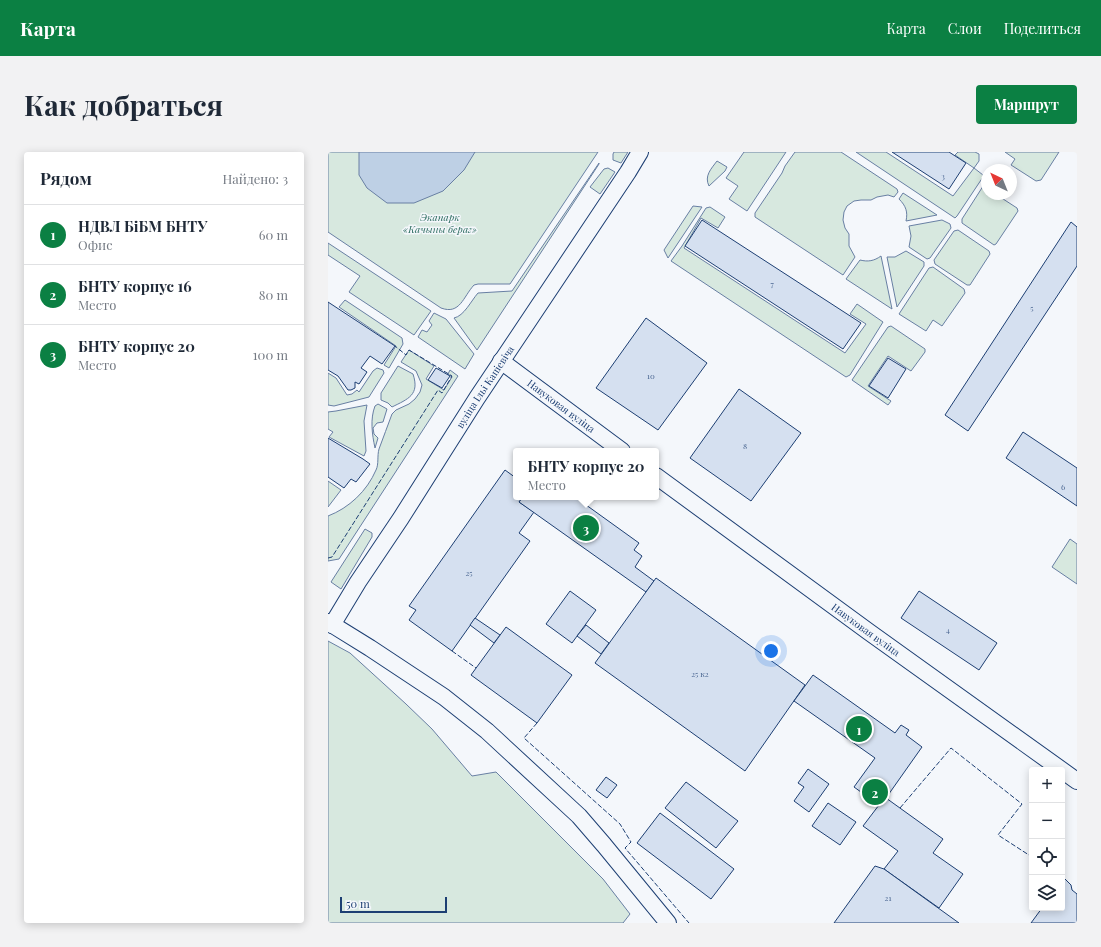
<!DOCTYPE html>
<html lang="ru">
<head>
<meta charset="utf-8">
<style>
	:root { --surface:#fff; --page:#f2f2f3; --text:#1f2937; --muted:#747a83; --line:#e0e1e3; --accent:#0b8043 }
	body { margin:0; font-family:"Playfair Display",serif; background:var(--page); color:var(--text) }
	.controls { position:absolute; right:12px; bottom:12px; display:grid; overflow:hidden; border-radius:4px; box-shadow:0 2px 10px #0003 }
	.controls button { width:36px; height:36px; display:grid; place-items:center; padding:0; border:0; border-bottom:1px solid var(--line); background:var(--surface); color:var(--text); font:20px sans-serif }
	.compass { position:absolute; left:653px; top:12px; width:36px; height:36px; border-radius:50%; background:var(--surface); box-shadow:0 2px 10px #0003; rotate:317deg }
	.scale { position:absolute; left:12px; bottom:10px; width:107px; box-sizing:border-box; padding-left:4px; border:2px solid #1d3f73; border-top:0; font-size:11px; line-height:14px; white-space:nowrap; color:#1d3f73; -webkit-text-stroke:3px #f4f7fb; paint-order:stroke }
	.you { position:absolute; left:443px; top:499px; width:14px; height:14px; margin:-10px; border:3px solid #fff; border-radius:50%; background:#1a73e8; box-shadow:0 0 0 6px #1a73e833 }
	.badge { display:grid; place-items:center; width:26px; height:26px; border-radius:50%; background:var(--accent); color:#fff; font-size:13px; font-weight:700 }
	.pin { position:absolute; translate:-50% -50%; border:2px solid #fff; box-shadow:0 1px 4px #0006 }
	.popup { position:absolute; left:185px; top:296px; width:146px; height:52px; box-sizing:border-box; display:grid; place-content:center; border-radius:4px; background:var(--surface); filter:drop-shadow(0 1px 3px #0005); font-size:13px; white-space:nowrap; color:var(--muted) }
	.popup b { font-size:15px; color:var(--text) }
	.popup::after { content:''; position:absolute; left:50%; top:100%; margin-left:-8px; border:8px solid transparent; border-top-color:var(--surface) }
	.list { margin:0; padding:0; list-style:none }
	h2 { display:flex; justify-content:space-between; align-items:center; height:52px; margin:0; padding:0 16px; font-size:17px }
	h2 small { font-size:13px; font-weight:400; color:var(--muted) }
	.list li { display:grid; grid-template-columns:26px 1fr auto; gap:12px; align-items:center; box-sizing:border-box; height:60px; padding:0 16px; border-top:1px solid var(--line) }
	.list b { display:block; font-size:15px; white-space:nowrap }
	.list p { margin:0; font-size:13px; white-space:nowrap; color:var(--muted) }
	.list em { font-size:13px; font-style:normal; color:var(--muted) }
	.icon { flex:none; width:22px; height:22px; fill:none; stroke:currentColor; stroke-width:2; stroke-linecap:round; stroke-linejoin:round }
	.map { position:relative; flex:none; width:749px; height:771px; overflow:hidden; border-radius:4px }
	header { display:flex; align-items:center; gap:24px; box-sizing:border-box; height:56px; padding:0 20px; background:var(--accent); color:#fff }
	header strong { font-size:19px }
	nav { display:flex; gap:22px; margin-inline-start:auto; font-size:14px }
	.intro { display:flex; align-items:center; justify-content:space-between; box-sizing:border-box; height:96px; padding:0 24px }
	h1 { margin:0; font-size:28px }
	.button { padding:10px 18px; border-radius:4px; background:var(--accent); color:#fff; font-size:14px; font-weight:700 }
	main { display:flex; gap:24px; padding:0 24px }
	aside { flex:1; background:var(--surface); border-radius:4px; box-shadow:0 2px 10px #0003 }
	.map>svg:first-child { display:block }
</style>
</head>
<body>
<header>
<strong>Карта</strong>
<nav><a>Карта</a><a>Слои</a><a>Поделиться</a></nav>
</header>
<div class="intro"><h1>Как добраться</h1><a class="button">Маршрут</a></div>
<main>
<aside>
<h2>Рядом<small>Найдено: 3</small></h2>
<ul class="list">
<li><span class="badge">1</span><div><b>НДВЛ БіБМ БНТУ</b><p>Офис</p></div><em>60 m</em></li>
<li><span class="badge">2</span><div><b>БНТУ корпус 16</b><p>Место</p></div><em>80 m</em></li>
<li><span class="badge">3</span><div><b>БНТУ корпус 20</b><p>Место</p></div><em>100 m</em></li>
</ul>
</aside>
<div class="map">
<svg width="749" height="771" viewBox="0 0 749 771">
	<rect width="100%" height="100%" fill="#f4f7fb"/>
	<g fill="#d7e8df" stroke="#687fa3">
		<path d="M0 0H270L182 132H150L146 133C135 145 132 163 113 156L0 80Z"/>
		<polygon points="286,0 300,0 293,11 285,8 285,2"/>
		<polygon points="416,0 458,0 419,59 401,47 410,34 398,26"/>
		<polygon points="467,0 513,0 569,37 570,40 566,45 560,43 549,45 543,48 533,48 526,49 519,54 516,60 515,68 517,76 521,82 521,94 527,105 515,123 427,65 427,61 454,21 457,14"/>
		<polygon points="528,0 558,0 625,44 646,16 627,3 630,0 647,0 651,2 651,9 646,16 655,23 655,25 629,64 627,66"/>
		<polygon points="677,0 731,0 713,28 708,29 683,13 687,7"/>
		<path d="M389 9 399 15 397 19 381 34C376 24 383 17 389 9Z"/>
		<path d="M271 11V12L149 198 126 166C136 164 143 149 150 141L184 139Z"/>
		<polygon points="280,16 287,20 272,42 262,35 276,17"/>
		<polygon points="659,28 659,42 673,42 672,45 689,56 690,59 668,92 666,93 634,71 634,67"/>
		<path d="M575 41 609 63 578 69C580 60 578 54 571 47Z"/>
		<polygon points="365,54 374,55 340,106 336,98"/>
		<polygon points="382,55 397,65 390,76 373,66 356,96 517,201 538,172 522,162 529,152 555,170 522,223 518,225 343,109 354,94 378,56"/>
		<polygon points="614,68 622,72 623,76 602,106 599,107 581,95 583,84 581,74"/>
		<polygon points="630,78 661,99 662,102 642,133 639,133 607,112 606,108 626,79"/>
		<polygon points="0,91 103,159 86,183 21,140 32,124 0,103"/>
		<polygon points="578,99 596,110 596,114 569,155 559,105 567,105"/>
		<path d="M553 104 564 157 518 127 532 108C540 110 546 109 553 104Z"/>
		<polygon points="605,115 636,137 637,141 614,174 605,168 598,179 571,162 601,116"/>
		<polygon points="17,148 74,186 75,192 61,216 56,213 68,194 11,155"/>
		<polygon points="106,161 118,167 146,202 137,217 90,185 94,178 99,180 104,173 101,169"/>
		<polygon points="563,174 597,197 597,200 583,219 560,204 540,234 563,249 560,253 524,228 560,175"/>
		<path d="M81 198 106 214 98 227 116 238 124 225 120 222 122 218 130 224 11 407 0 409V364C21 356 39 339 48 318 51 312 49 304 51 297 55 285 60 274 64 262L68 258 81 252 87 247 92 240 94 233 88 219 73 210Z"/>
		<path d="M70 214 85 222C92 243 80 247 64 255L60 251 53 248V241Z"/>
		<polygon points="49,216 55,218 56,221 41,245 6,254 0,253 0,221 8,226 19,243 24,242 29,238 31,240 45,219"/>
		<path d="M50 252 59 257 55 270 49 271 45 276 46 282 50 286 47 296C44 282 42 267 47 254Z"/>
		<polygon points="39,253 36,269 38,299 36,304 1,285 5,280 0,277 0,260 8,259"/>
		<polygon points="0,329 13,338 0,355"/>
		<polygon points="37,377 44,381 44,385 13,437 3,430"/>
		<polygon points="742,387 749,392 749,432 724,415"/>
		<polygon points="0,489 22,501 78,552 104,577 144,624 168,620 275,727 302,762 295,771 0,771"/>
	</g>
	<polygon fill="#bed0e5" stroke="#687fa3" points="31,0 147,0 136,18 115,39 86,51 59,51 39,36 31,23"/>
	<g fill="#d5e0f0" stroke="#1d3f73">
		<polygon points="564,0 621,0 638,11 621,37"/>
		<polygon points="374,68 533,171 515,197 357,94"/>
		<polygon points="743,70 749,75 749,114 640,279 617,263"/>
		<polygon points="0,150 67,194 54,212 42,204 33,216 39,220 31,232 27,230 27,236 23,238 20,238 10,224 0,218"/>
		<polygon points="318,166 379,211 330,278 268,236"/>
		<polygon points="560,206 578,217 560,246 541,234"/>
		<polygon points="108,216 122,224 114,236 100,228"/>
		<polygon points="411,237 473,281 423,349 362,306"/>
		<polygon points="695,280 749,316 749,354 678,306"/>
		<polygon points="0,286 35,307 42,312 28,330 23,327 16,336 0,325"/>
		<polygon points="177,318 188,326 188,345 195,345 191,350 206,360 191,381 202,389 124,499 81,468 88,458 81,454"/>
		<polygon points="195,345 247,345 311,391 306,398 314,404 307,415 326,429 318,440 191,350"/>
		<polygon points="328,426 477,533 417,619 267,511"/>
		<polygon points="242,439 268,458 244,491 218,472"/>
		<polygon points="591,439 669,491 651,518 573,466"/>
		<polygon points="147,466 172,483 166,491 142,473"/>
		<polygon points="258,473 281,491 273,502 249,484"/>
		<polygon points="178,475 244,523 209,571 143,523"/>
		<polygon points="485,523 567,581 573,573 581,578 578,583 594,595 558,646 615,687 605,701 635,722 611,756 556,717 570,699 535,674 551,653 526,635 547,606 466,549"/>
		<polygon points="480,617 501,632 481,660 466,649 476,635 470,631"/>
		<polygon points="278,625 289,633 279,646 268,638"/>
		<polygon points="358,630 410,669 388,696 337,656"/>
		<polygon points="500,651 528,670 512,693 484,674"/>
		<polygon points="332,661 406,717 383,747 309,691"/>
		<polygon points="547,714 556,717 631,771 506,771"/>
		<polygon points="734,724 743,733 744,738 749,742 749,771 703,771 714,756 734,756"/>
	</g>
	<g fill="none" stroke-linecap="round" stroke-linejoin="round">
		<defs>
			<g id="minor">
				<path id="s1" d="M173 209 294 299"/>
				<path id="s2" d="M328 324 541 480 749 629"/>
				<polyline points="0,470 42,496 116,545 159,579 251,664 276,693 340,771"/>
				<path id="s3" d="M4 473 30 430 73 366 149 246 300 20 312 0"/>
			</g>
		</defs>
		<use href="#minor" stroke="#1d3f73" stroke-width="18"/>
		<use href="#minor" stroke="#f4f7fb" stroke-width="16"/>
		<g stroke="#1d3f73" stroke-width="1" stroke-dasharray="5 2" stroke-linecap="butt">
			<polyline points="0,406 4,405 110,238 114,241 124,224 81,198 78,203 67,194"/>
			<polyline points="124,499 148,516"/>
			<polyline points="209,571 196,586 292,672 303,690 297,696 361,771"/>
			<polyline points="572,656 623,596 694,652 670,683 704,705"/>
		</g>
	</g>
	<g text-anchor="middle" stroke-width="3" stroke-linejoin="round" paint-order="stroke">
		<g font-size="8" fill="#4b6792">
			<text x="615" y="27">3</text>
			<text x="444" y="135">7</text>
			<text x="704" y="159">5</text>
			<text x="323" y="227">10</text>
			<text x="417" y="297">8</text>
			<text x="735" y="338">6</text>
			<text x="141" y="424">25</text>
			<text x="620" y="481">4</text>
			<text x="372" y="525">25 к2</text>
			<text x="560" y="749">21</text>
		</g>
		<g font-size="10" font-style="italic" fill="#2c6c60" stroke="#f4f7fb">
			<text x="112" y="69">Экапарк<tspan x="112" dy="12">«Качыны бераг»</tspan></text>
		</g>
		<g font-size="10" fill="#1d3f73" stroke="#f4f7fb">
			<text dy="4" stroke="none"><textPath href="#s3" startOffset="283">вуліца Ільі Капіевіча</textPath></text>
			<text dy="4" stroke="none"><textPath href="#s1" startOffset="75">Навуковая вуліца</textPath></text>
			<text dy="4" stroke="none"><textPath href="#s2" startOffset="260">Навуковая вуліца</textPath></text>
		</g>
	</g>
</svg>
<div class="controls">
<button>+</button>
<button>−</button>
<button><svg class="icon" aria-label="locate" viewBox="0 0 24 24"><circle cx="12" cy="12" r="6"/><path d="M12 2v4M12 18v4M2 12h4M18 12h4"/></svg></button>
<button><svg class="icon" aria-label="layers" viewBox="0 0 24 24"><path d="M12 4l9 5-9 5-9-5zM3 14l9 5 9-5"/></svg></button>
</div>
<svg class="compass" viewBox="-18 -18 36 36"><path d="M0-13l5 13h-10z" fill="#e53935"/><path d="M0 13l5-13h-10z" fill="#747a83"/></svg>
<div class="scale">50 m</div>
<div class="you"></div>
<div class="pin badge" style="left:531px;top:577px">1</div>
<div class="pin badge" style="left:547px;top:640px">2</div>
<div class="pin badge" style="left:258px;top:376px">3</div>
<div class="popup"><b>БНТУ корпус 20</b>Место</div>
</div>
</main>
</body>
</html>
